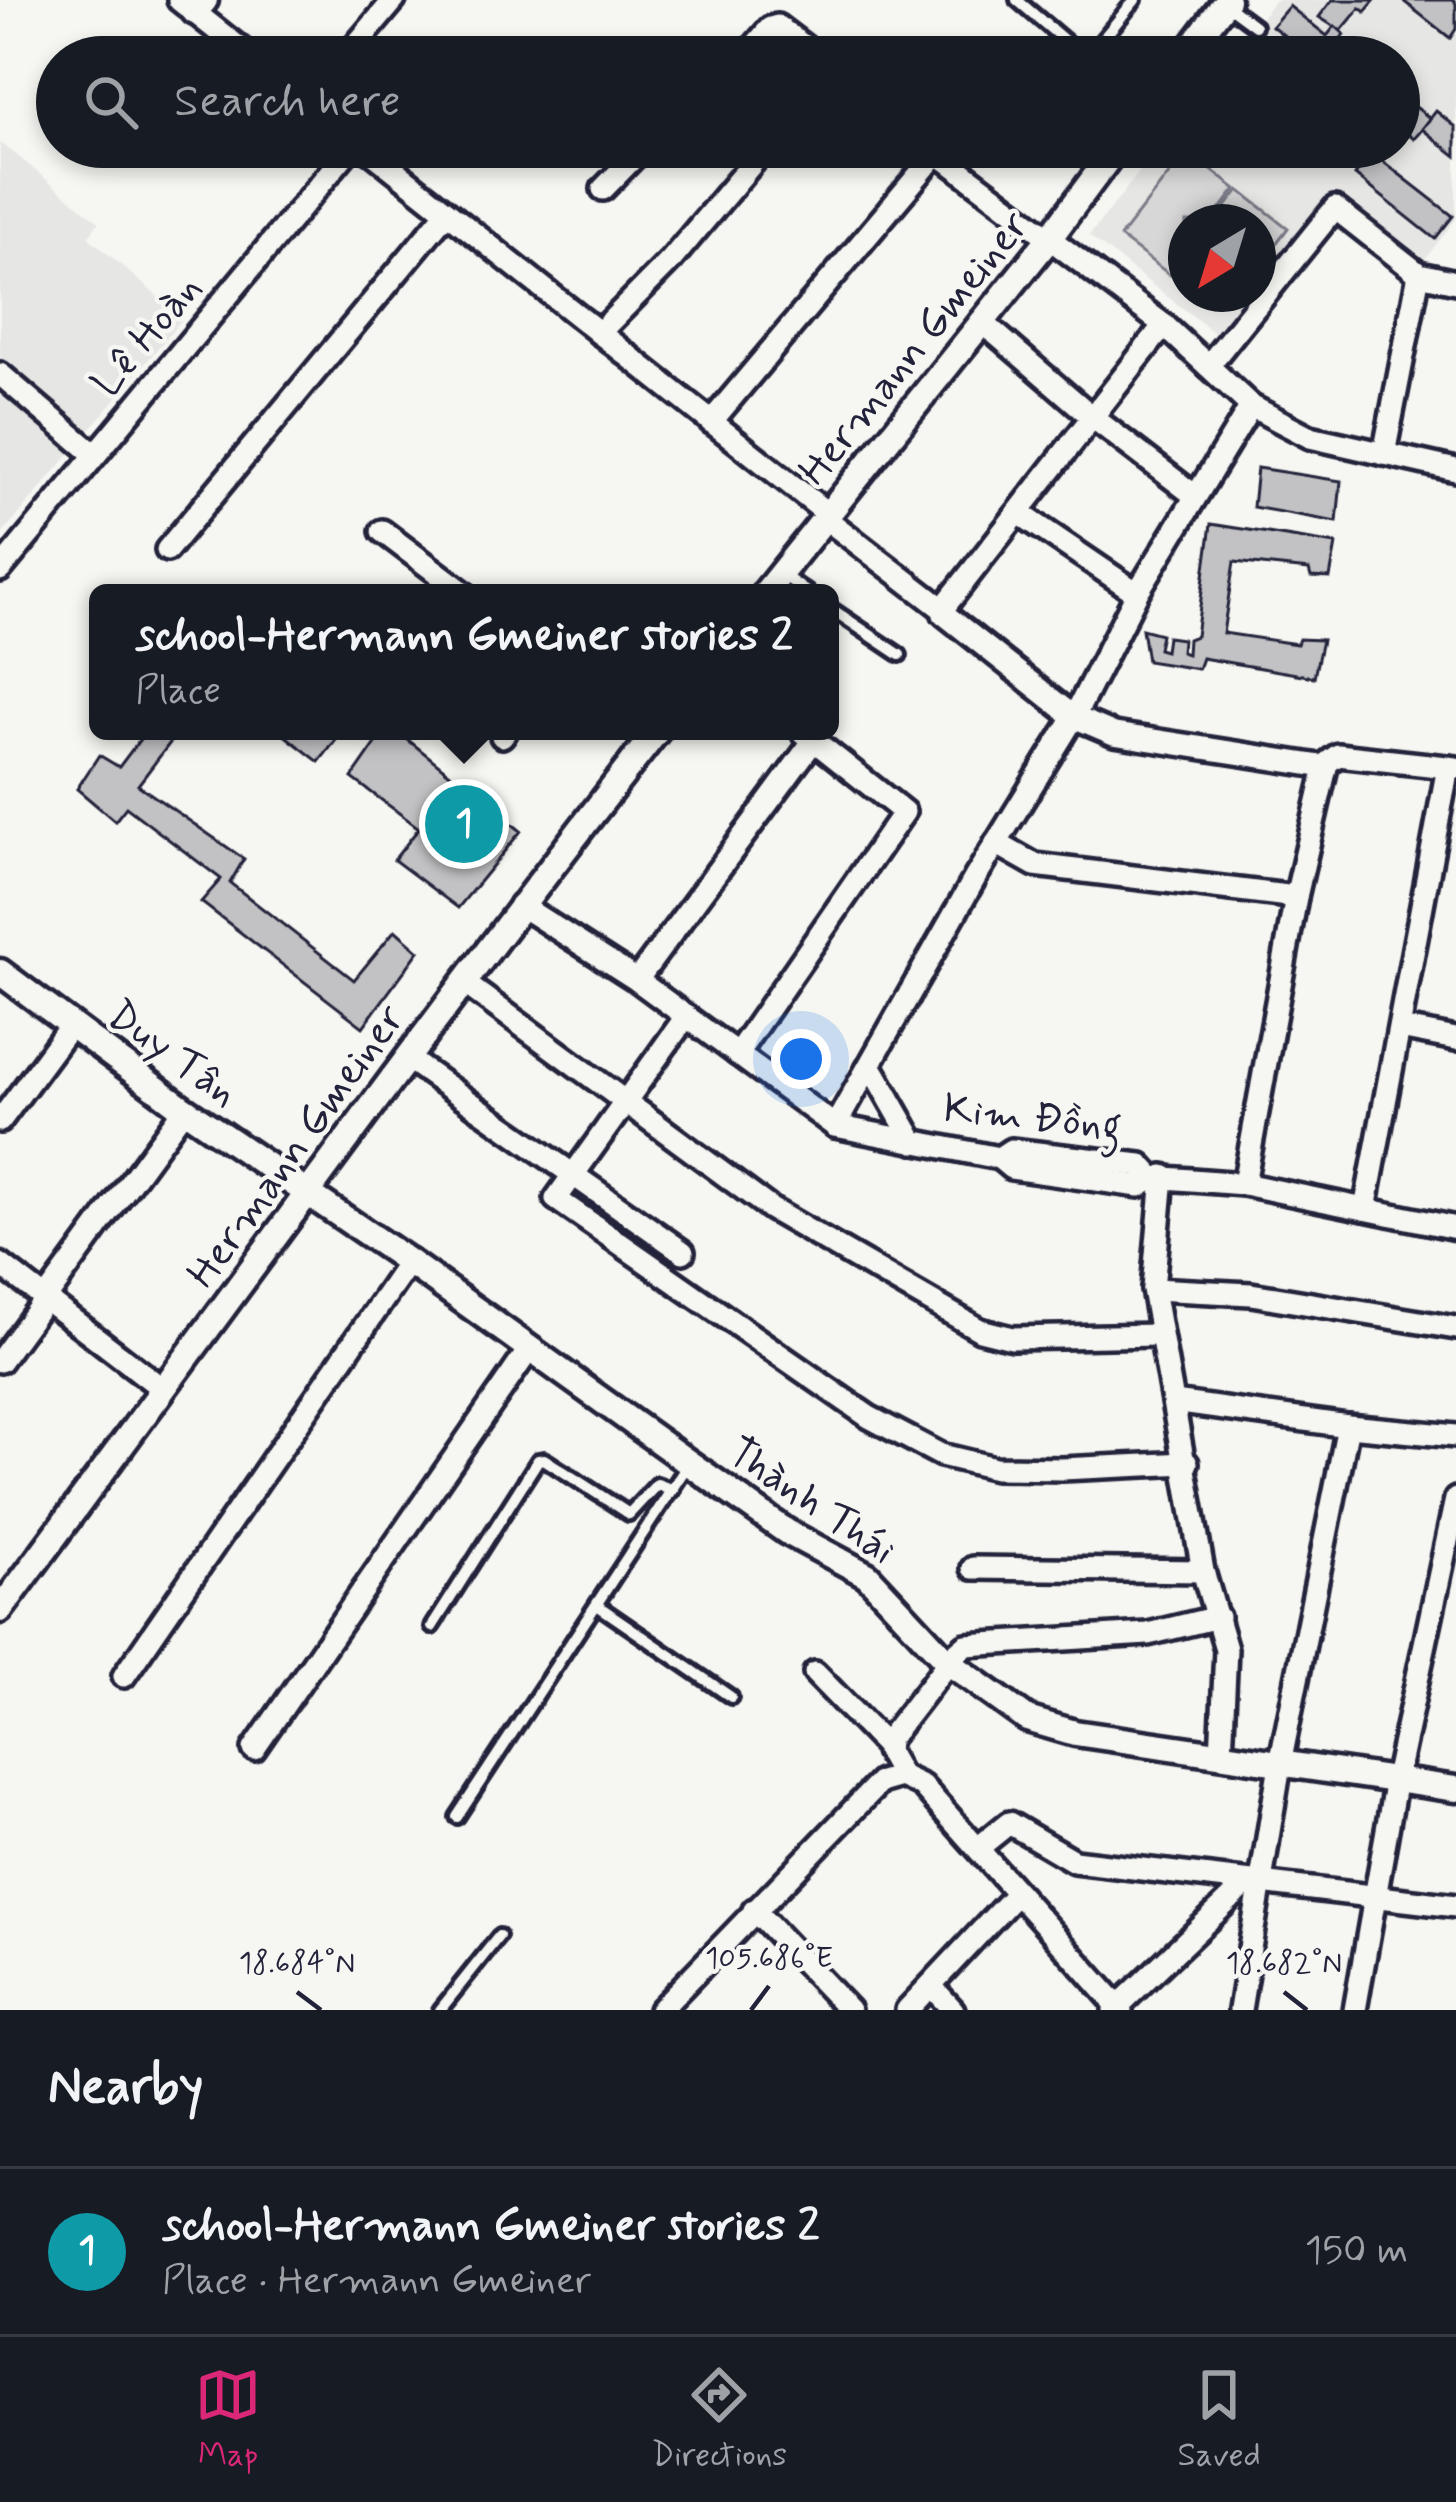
<!DOCTYPE html>
<html lang="en">
<head>
<meta charset="utf-8">
<style>
	:root { --surface:#171b24; --page:#20242c; --text:#f1f3f6; --muted:#9ea1a6; --line:#363941; --accent:#db2777 }
	body { margin:0; font-family:Mynerve,sans-serif; background:var(--page); color:var(--text) }
	.compass { position:absolute; left:1168px; top:204px; width:108px; height:108px; border-radius:50%; background:var(--surface); box-shadow:0 6px 18px #0003; rotate:218deg }
	.you { position:absolute; left:801px; top:1059px; width:42px; height:42px; margin:-30px; border:9px solid #fff; border-radius:50%; background:#1a73e8; box-shadow:0 0 0 18px #1a73e833 }
	.badge { display:grid; place-items:center; width:78px; height:78px; border-radius:50%; background:var(--accent); color:#fff; font-size:39px; font-weight:700 }
	.pin { position:absolute; translate:-50% -50%; border:6px solid #fff; box-shadow:0 3px 12px #0006 }
	.popup { position:absolute; left:89px; top:584px; width:750px; height:156px; box-sizing:border-box; display:grid; place-content:center; border-radius:18px; background:var(--surface); filter:drop-shadow(0 3px 9px #0005); font-size:39px; white-space:nowrap; color:var(--muted) }
	.popup b { font-size:45px; color:var(--text) }
	.popup::after { content:''; position:absolute; left:50%; top:100%; margin-left:-24px; border:24px solid transparent; border-top-color:var(--surface) }
	.list { margin:0; padding:0; list-style:none }
	h2 { display:flex; justify-content:space-between; align-items:center; height:156px; margin:0; padding:0 48px; font-size:51px }
	h2 small { font-size:39px; font-weight:400; color:var(--muted) }
	.list li { display:grid; grid-template-columns:78px 1fr auto; gap:36px; align-items:center; box-sizing:border-box; height:168px; padding:0 48px; border-top:3px solid var(--line) }
	.list b { display:block; font-size:45px; white-space:nowrap }
	.list p { margin:0; font-size:39px; white-space:nowrap; color:var(--muted) }
	.list em { font-size:39px; font-style:normal; color:var(--muted) }
	.icon { flex:none; width:66px; height:66px; fill:none; stroke:currentColor; stroke-width:2; stroke-linecap:round; stroke-linejoin:round }
	.map { position:relative; flex:none; width:1456px; height:2010px; overflow:hidden }
	.search { position:absolute; background:var(--surface); box-shadow:0 6px 18px #0003; left:36px; right:36px; top:36px; height:132px; display:flex; align-items:center; gap:30px; box-sizing:border-box; padding:0 42px; border-radius:66px; color:var(--muted); font-size:45px }
	.sheet { height:324px; background:var(--surface) }
	nav { display:flex; justify-content:space-around; align-items:center; box-sizing:border-box; height:168px; border-top:3px solid var(--line); background:var(--surface); font-size:33px; color:var(--muted) }
	nav a { display:grid; justify-items:center; gap:6px }
	nav .on { color:var(--accent) }
	.map>svg:first-child { display:block }
</style>
</head>
<body>
<div class="map">
<svg width="1456" height="2010" viewBox="0 0 1456 2010">
	<rect width="100%" height="100%" fill="#f6f6f2"/>
	<filter id="ink" filterUnits="userSpaceOnUse"><feTurbulence type="fractalNoise" baseFrequency=".00833" numOctaves="2"/><feDisplacementMap in="SourceGraphic" scale="24" xChannelSelector="R" yChannelSelector="G"/><feConvolveMatrix kernelMatrix="1 2 1 2 8 2 1 2 1" color-interpolation-filters="sRGB"/></filter>
	<g filter="url(#ink)">
		<g fill="#e6e6e4">
			<polygon points="1275,0 1456,0 1456,219 1422,263 1335,197 1258,292 1258,222 1186,222 1186,294 1256,294 1221,338 1089,236 1159,147 1399,147 1399,57 1230,57"/>
			<polygon points="0,142 99,222 88,237 183,318 0,537"/>
		</g>
		<g fill="#d7d7d7" stroke="#7c7c89" stroke-width="3">
			<polygon points="1187,151 1236,189 1211,222 1186,222 1186,254 1170,275 1120,237"/>
			<polygon points="1239,190 1288,228 1258,267 1258,222 1214,222"/>
		</g>
		<g fill="#c2c2c4" stroke="#22223b" stroke-width="3">
			<polygon points="1332,0 1375,0 1365,12 1360,8 1341,31 1319,17"/>
			<polygon points="1402,0 1452,0 1456,3 1456,29 1450,38"/>
			<polygon points="1289,6 1327,36 1335,26 1344,34 1337,44 1353,57 1311,57 1272,26"/>
			<polygon points="1399,94 1431,119 1414,139 1399,127"/>
			<polygon points="1436,111 1456,127 1456,156 1422,129"/>
			<polygon points="1372,153 1453,216 1435,239 1355,175"/>
			<polygon points="1257,468 1341,481 1337,522 1253,507"/>
			<polygon points="1211,524 1336,544 1330,578 1311,577 1309,570 1234,562 1223,633 1297,644 1299,639 1322,640 1314,677 1202,658 1198,669 1147,661 1142,629 1161,634 1158,649 1165,651 1167,637 1182,639 1181,652 1187,654 1188,639 1196,636"/>
			<polygon points="146,731 179,731 138,785 244,859 230,883 354,980 395,930 419,951 363,1027 201,902 221,879 126,807 115,821 77,789 99,755 119,767"/>
			<polygon points="279,731 343,731 319,762"/>
			<polygon points="370,731 397,731 521,831 458,908 394,860 419,828 352,778 379,739"/>
		</g>
		<g fill="none" stroke-linecap="round" stroke-linejoin="round">
			<defs>
				<g id="service">
					<polyline points="1017,0 1084,57"/>
					<polyline points="1224,3 1255,26"/>
					<polyline points="1088,57 1135,0"/>
					<polyline points="783,575 808,593"/>
					<polyline points="830,608 900,655"/>
					<polyline points="597,1605 731,1697"/>
					<polyline points="432,1627 538,1460 544,1459 629,1514 657,1484 673,1490"/>
					<polyline points="457,1817 689,1463"/>
					<polyline points="440,2010 499,1936"/>
				</g>
				<g id="minor">
					<polyline points="179,0 251,57"/>
					<polyline points="346,57 394,0"/>
					<polyline points="745,57 770,28 777,26 818,57"/>
					<polyline points="365,147 828,514"/>
					<polyline points="929,147 1164,325 1251,406 1310,437 1456,470"/>
					<polyline points="603,189 644,147"/>
					<polyline points="981,321 1091,416 1194,495"/>
					<polyline points="1164,325 945,606 944,614 1074,717 1114,734 1326,767"/>
					<polyline points="599,333 671,260 766,147"/>
					<polyline points="1208,366 1335,208 1419,274 1456,282"/>
					<polyline points="0,374 95,455"/>
					<polyline points="711,422 937,153"/>
					<polyline points="1384,454 1419,274"/>
					<polyline points="1019,513 1137,593"/>
					<polyline points="825,518 944,610"/>
					<polyline points="382,531 464,593"/>
					<polyline points="167,550 447,212"/>
					<polyline points="0,570 351,147"/>
					<polyline points="502,736 506,731"/>
					<polyline points="996,843 1035,865 1296,897"/>
					<polyline points="520,905 637,980 835,1126 999,1158 1011,1150 1141,1165 1152,1177 1244,1184 1456,1228"/>
					<polyline points="637,980 814,740"/>
					<polyline points="463,982 771,1209 980,1330 1012,1338 1158,1335"/>
					<polyline points="685,1018 556,1199 869,1417 941,1455 995,1468 1062,1469 1187,1463"/>
					<polyline points="1400,1028 1456,1039"/>
					<polyline points="737,1054 904,812 802,731"/>
					<polyline points="407,1058 683,1252"/>
					<polyline points="870,1065 914,1142"/>
					<polyline points="0,1121 71,1025"/>
					<polyline points="835,1126 976,876 1074,717 1137,593 1251,406"/>
					<polyline points="999,1158 1011,1168 1139,1186 1152,1177"/>
					<polyline points="1163,1176 1153,1289 1203,1571 1226,1649 1221,1754"/>
					<polyline points="1244,1184 1296,897 1327,763 1338,755 1456,768"/>
					<polyline points="1365,1209 1448,767"/>
					<polyline points="0,1264 164,1390"/>
					<polyline points="1153,1289 1251,1294 1456,1328"/>
					<polyline points="0,1361 184,1109"/>
					<polyline points="1174,1402 1348,1426 1456,1436"/>
					<polyline points="973,1568 1203,1571"/>
					<polyline points="815,1673 886,1746"/>
					<polyline points="124,1676 409,1262"/>
					<polyline points="254,1749 528,1351"/>
					<polyline points="901,1776 887,1751 888,1740 953,1656 966,1645 1148,1634 1218,1617"/>
					<polyline points="978,1848 1009,1823 1074,1861 1456,1906"/>
					<polyline points="754,1910 849,2010"/>
					<polyline points="931,1986 953,2010"/>
					<polyline points="660,2010 880,1782 901,1776 922,1786 1121,2010"/>
					<polyline points="907,2010 1017,1893"/>
					<polyline points="1114,2010 1246,1884"/>
					<polyline points="1240,2010 1280,1764 1348,1426"/>
					<polyline points="1355,2010 1396,1779 1456,1499"/>
				</g>
				<g id="tertiary">
					<polyline points="195,12 205,0"/>
					<polyline points="1184,57 1227,0"/>
					<polyline points="765,593 1048,240 1117,147"/>
					<polyline points="0,972 184,1109 409,1262 689,1463 787,1532 867,1575 948,1662 1005,1703 1027,1719 1075,1733 1456,1789"/>
					<path d="M0 1610C218 1317 431 1019 657 731"/>
				</g>
			</defs>
			<use href="#service" stroke="#22223b" stroke-width="20"/>
			<use href="#minor" stroke="#22223b" stroke-width="30"/>
			<use href="#tertiary" stroke="#22223b" stroke-width="33"/>
			<use href="#service" stroke="#f6f6f2" stroke-width="10"/>
			<use href="#minor" stroke="#f6f6f2" stroke-width="21"/>
			<use href="#tertiary" stroke="#f6f6f2" stroke-width="24"/>
		</g>
	</g>
	<path fill="none" stroke="#22223b" stroke-width="4.5" d="M297 1992 321 2010M1284 1992 1307 2010M751 2010 769 1986"/>
	<g text-anchor="middle" stroke-width="9" stroke-linejoin="round" paint-order="stroke">
		<g font-size="42" fill="#22223b" stroke="#f6f6f2">
			<text transform="translate(145 334) rotate(-50)" y="15">Lê Hoàn</text>
			<text transform="translate(912 347) rotate(-51)" y="15">Hermann Gmeiner</text>
			<text transform="translate(174 1052) rotate(36)" y="15">Duy Tân</text>
			<text transform="translate(1033 1115) rotate(6)" y="15">Kim Đồng</text>
			<text transform="translate(294 1145) rotate(-54)" y="15">Hermann Gmeiner</text>
			<text transform="translate(813 1499) rotate(34)" y="15">Thành Thái</text>
		</g>
	</g>
	<g font-size="30" text-anchor="middle" fill="#22223b" stroke="#f6f6f2" stroke-width="9" stroke-linejoin="round" paint-order="stroke">
		<text x="769" y="1967">105.686°E</text>
		<text x="297" y="1972">18.684°N</text>
		<text x="1284" y="1972">18.682°N</text>
	</g>
</svg>
<svg class="compass" viewBox="-18 -18 36 36"><path d="M0-13l5 13h-10z" fill="#e53935"/><path d="M0 13l5-13h-10z" fill="#9ea1a6"/></svg>
<div class="you"></div>
<div class="pin badge" style="left:464px;top:824px;background:#0f9aa8">1</div>
<div class="popup"><b>school-Hermann Gmeiner stories 2</b>Place</div>
<div class="search"><svg class="icon" aria-label="search" viewBox="0 0 24 24"><circle cx="10" cy="10" r="6"/><path d="M15 15l6 6"/></svg>Search here</div>
</div>
<section class="sheet">
<h2>Nearby<small></small></h2>
<ul class="list">
<li><span class="badge" style="background:#0f9aa8">1</span><div><b>school-Hermann Gmeiner stories 2</b><p>Place · Hermann Gmeiner</p></div><em>150 m</em></li>
</ul>
</section>
<nav>
<a class="on"><svg class="icon" aria-label="map" viewBox="0 0 24 24"><path d="M3 6l6-2 6 2 6-2v14l-6 2-6-2-6 2zM9 4v14M15 6v14"/></svg>Map</a>
<a><svg class="icon" aria-label="directions" viewBox="0 0 24 24"><path d="M12 3l9 9-9 9-9-9zM9 14v-3h6M13 9l2 2-2 2"/></svg>Directions</a>
<a><svg class="icon" aria-label="saved" viewBox="0 0 24 24"><path d="M7 4h10v16l-5-4-5 4z"/></svg>Saved</a>
</nav>
</body>
</html>
